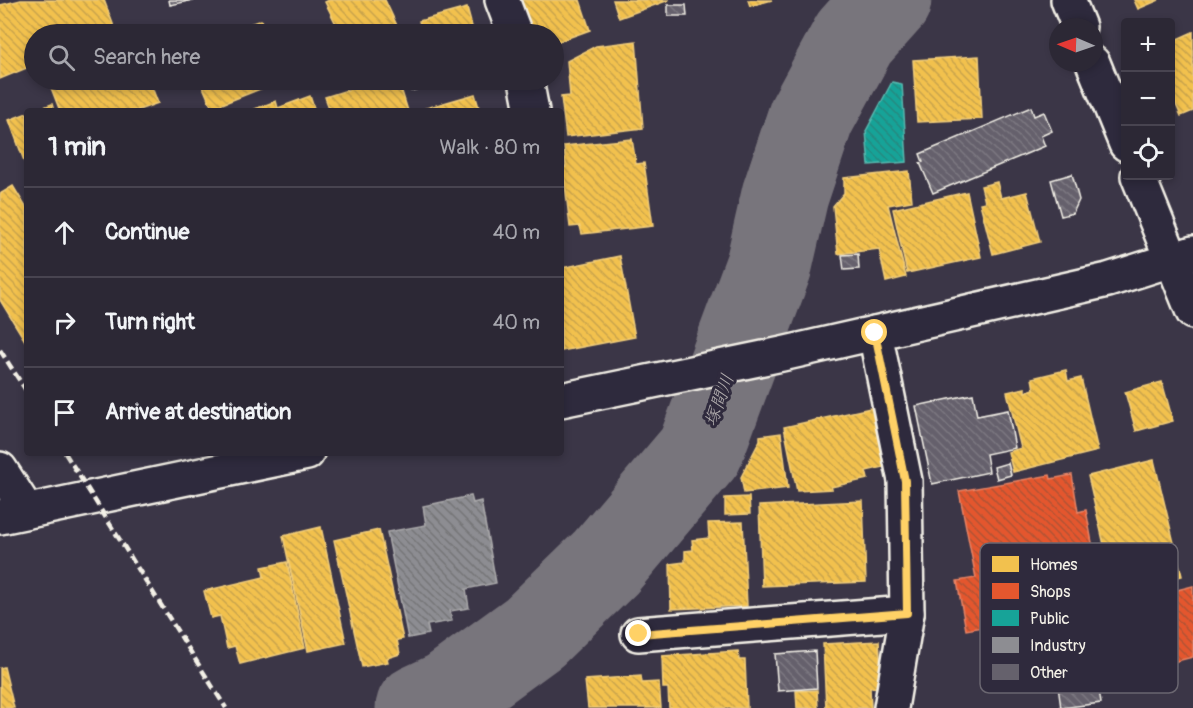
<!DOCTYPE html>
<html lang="en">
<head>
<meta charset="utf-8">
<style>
	:root { --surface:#2c2835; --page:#34303d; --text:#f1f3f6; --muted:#a6a6ad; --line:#484450 }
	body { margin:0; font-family:Pangolin,"Klee One",sans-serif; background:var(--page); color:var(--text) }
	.controls { position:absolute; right:18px; top:18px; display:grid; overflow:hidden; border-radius:6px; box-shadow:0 3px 9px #0003 }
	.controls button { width:54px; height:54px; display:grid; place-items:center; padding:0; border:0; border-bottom:2px solid var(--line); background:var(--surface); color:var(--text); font:30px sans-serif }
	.compass { position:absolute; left:1049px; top:18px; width:54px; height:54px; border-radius:50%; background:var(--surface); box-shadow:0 3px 9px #0003; rotate:272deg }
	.stop { position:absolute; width:18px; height:18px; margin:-14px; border:4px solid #ffd166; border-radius:50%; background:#fff }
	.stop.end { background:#ffd166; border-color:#fff; box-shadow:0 2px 6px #0008 }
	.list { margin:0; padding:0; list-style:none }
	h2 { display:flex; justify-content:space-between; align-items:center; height:78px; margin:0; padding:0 24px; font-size:26px }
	h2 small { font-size:20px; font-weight:400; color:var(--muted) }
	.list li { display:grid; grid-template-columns:39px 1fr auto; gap:18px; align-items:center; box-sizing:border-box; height:90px; padding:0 24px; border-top:2px solid var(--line) }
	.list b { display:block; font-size:22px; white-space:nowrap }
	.list em { font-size:20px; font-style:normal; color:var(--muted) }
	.icon { flex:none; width:33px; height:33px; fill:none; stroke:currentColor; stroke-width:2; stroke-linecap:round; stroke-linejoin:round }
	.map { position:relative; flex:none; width:1193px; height:708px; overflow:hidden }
	.search { position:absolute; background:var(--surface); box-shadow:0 3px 9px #0003; left:24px; top:24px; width:540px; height:66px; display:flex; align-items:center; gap:15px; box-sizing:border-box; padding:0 21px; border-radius:33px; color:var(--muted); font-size:22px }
	.panel { position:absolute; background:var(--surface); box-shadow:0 3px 9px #0003; left:24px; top:108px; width:540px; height:348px; border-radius:6px }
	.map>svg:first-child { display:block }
</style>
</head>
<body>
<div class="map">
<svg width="1193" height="708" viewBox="0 0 1193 708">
	<defs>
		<pattern id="homes-back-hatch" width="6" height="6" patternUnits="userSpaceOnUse" patternTransform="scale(1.5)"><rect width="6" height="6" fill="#f2c14e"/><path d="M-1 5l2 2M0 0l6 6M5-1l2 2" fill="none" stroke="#c8a34c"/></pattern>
		<pattern id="shops-back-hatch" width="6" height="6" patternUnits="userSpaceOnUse" patternTransform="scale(1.5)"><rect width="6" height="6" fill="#e4572e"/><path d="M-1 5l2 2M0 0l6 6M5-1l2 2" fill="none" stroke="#ae5236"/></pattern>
		<pattern id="public-back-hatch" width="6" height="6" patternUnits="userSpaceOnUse" patternTransform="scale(1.5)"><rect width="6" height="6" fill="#17a398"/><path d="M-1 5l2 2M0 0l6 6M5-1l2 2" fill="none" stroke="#26887f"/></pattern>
		<pattern id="industry-back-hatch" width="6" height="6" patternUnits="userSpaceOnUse" patternTransform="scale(1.5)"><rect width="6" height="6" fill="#8d8d92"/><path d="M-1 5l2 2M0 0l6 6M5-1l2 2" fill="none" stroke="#757577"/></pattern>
		<pattern id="building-back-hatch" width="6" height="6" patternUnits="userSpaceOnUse" patternTransform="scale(1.5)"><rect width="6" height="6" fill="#65616c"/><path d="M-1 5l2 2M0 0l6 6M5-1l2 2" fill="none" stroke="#7c7881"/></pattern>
	</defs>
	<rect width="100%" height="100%" fill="#3b3647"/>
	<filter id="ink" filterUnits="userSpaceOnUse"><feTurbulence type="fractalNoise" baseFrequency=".0167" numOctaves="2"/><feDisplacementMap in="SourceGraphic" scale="12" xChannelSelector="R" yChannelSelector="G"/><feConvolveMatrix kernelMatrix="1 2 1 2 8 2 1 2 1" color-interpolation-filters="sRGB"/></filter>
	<g filter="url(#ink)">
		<g fill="url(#homes-back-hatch)" stroke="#f3cf7c" stroke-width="1.5">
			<polygon points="21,0 104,0 116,32 110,34 34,34 34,65 0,79 0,5"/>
			<polygon points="329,0 385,0 401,34 341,34 325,2"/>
			<polygon points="521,0 580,0 590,30 554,43 554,34 533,34"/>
			<polygon points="613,0 669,0 619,18"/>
			<polygon points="748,0 772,0 750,6"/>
			<polygon points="1134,0 1159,0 1138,9"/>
			<polygon points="467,8 474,34 422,34 419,21"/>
			<polygon points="261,20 267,34 222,34"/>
			<polygon points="1193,32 1193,111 1181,116 1170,91 1170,51 1176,48 1173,41"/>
			<polygon points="636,41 643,128 566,137 561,97 570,96 567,61 596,46"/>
			<polygon points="979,56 982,119 917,122 913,60"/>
			<polygon points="48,80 141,80 143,84 150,82 158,103 136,111 60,111"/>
			<polygon points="200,80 283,80 212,108"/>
			<polygon points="379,80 384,80 386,86 399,82 408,111 330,111 325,97"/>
			<polygon points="475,94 480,111 416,111"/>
			<polygon points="310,96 315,111 256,111 255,109 276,101 278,108"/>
			<polygon points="52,104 54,111 33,111"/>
			<polygon points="27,113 27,169 9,120"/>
			<polygon points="632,139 636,164 644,163 653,226 582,234 580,226 570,227 563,167 566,167 564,146"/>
			<polygon points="909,171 912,201 888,205 906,277 886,282 879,249 838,254 833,206 844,193 844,178"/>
			<polygon points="997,182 1001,198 1027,192 1040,242 993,254 980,203 985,202 981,186"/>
			<polygon points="13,186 27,209 27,344 0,300 0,194"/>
			<polygon points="967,192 981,257 907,273 893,209"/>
			<polygon points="620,256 635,337 561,351 561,268"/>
			<polygon points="1066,370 1068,381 1081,378 1098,451 1013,472 1008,452 1021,448 1007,392 1025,388 1025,392 1034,389 1032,378"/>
			<polygon points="1162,382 1173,421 1136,431 1125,392"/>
			<polygon points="871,408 884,467 866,471 868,479 831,487 832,489 797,491 784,427"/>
			<polygon points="781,433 788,488 744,493 741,477 760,440 760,436"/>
			<polygon points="1154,460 1182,576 1115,592 1088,476"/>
			<polygon points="749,497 750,514 725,515 725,498"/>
			<polygon points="863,501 866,582 762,586 759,506"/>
			<polygon points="743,522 747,606 671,609 670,564 685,562 685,551 693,550 692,540 709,538 708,523"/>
			<polygon points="321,527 346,643 308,651 283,536"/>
			<polygon points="379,530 403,639 397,640 400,654 387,658 388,662 362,667 334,540"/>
			<polygon points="287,562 305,648 240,664 235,646 227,648 220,616 211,618 204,591 264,577 262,567"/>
			<polygon points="879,641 882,687 870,688 871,708 826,708 823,644"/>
			<polygon points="738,651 739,660 745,660 747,708 669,708 668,688 663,688 662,656"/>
			<polygon points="4,667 14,708 0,708 0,668"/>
			<polygon points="641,676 642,683 659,682 661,708 588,708 585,680"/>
			<polygon points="817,690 818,708 797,708 796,691"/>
		</g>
		<g fill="url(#shops-back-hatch)" stroke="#e98566" stroke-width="1.5">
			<polygon points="1050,475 1051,479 1072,475 1078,512 1086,510 1104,608 996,628 995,625 966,630 957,581 976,578 959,491"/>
			<polygon points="1193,586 1193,657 1165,664 1149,597"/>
		</g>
		<polygon fill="url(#public-back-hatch)" stroke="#59bab0" stroke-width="1.5" points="892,82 902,84 907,162 869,165 866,131"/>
		<polygon fill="url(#industry-back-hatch)" stroke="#acabac" stroke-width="1.5" points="471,496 473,503 481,501 496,583 466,589 469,608 450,611 452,621 427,625 429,634 408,638 387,532 426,525 423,506"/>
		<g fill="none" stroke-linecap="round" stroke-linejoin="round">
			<polyline stroke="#78747b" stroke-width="87" points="419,708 449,694 534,632 606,562 700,451 769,265 785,195 811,117 854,38 888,0"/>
		</g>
		<g fill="url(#building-back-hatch)" stroke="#f4f1e8" stroke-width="1.5">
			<polygon points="169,0 193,0 170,5"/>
			<polygon points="668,5 686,5 687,16 668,16"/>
			<polygon points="407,80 419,80 422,88 411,91"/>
			<polygon points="1031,107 1034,116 1044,112 1052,131 1041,136 1045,146 933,193 920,163 923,162 920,154"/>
			<polygon points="1072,174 1079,200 1073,213 1061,216 1051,180"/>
			<polygon points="858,254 859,269 844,270 842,255"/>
			<polygon points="973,394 977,416 1008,410 1015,448 986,454 989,472 932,484 916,406"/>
			<polygon points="1008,463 1011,475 997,479 994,467"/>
			<polygon points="1138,602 1153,671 1098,684 1101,703 1061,708 1057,679 1069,676 1071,686 1093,682 1078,615"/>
			<polygon points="815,651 817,688 778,691 775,654"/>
		</g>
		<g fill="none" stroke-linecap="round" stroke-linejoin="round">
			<defs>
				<g id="street">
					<polyline points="502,0 515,34"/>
					<polyline points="526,80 532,111"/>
					<polyline points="875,333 905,481 907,613 891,708"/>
					<polyline points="0,469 27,511"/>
					<polyline points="638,634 907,613"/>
				</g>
				<g id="secondary">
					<polyline points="1068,0 1079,27"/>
					<polyline points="1093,63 1126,144"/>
					<polyline points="1138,176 1193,312"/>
					<polyline points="561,400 782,354 1108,280 1193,253"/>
					<polyline points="0,517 307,453"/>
				</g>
			</defs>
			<use href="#street" stroke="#f4f1e8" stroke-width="38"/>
			<use href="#secondary" stroke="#f4f1e8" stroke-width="38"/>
			<use href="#street" stroke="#2f2a3d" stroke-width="33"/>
			<use href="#secondary" stroke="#2f2a3d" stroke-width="33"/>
			<g stroke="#f4f1e8" stroke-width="4.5" stroke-dasharray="9 4.5" stroke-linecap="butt">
				<polyline points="0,350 27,392"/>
				<polyline points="65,453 226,708"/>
			</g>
		</g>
	</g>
	<g fill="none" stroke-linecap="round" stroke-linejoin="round" filter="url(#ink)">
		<polyline stroke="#ffd166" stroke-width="8" points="639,634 907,613 905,481 875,333"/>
	</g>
	<g text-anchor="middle" stroke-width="6" stroke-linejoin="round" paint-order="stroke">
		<g font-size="18" font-style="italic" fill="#b6b2b2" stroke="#2f2a3d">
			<text transform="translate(719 400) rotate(-70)" y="6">塚間川</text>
		</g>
	</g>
	<rect x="980" y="543" width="198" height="150" rx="9" fill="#2f2a3d" stroke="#6a6670" stroke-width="1.5"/>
	<rect x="992" y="556" width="27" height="16" fill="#f2c14e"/>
	<rect x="992" y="583" width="27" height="16" fill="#e4572e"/>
	<rect x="992" y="610" width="27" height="16" fill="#17a398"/>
	<rect x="992" y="637" width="27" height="16" fill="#8d8d92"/>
	<rect x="992" y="664" width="27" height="16" fill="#65616c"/>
	<g font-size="16" fill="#f4f1e8">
		<text x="1030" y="570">Homes</text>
		<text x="1030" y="597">Shops</text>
		<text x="1030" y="624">Public</text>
		<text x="1030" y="651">Industry</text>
		<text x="1030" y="678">Other</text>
	</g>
</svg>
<div class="controls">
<button>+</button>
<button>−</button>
<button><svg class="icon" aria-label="locate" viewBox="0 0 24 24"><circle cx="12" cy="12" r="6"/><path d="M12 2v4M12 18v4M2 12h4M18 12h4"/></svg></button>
</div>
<svg class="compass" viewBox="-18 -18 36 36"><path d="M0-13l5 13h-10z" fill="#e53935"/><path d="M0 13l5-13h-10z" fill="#a6a6ad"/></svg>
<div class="stop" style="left:875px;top:333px"></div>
<div class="stop end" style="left:639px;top:634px"></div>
<div class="search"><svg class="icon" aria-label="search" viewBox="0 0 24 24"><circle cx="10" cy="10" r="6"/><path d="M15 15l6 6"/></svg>Search here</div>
<section class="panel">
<h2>1 min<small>Walk · 80 m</small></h2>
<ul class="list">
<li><svg class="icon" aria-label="ahead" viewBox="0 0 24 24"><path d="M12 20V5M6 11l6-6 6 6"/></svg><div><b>Continue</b></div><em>40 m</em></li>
<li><svg class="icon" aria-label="right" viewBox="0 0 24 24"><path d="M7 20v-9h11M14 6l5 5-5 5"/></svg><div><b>Turn right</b></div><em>40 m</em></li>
<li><svg class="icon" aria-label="arrive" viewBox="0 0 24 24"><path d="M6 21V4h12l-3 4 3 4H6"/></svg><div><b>Arrive at destination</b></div></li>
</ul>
</section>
</div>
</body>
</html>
